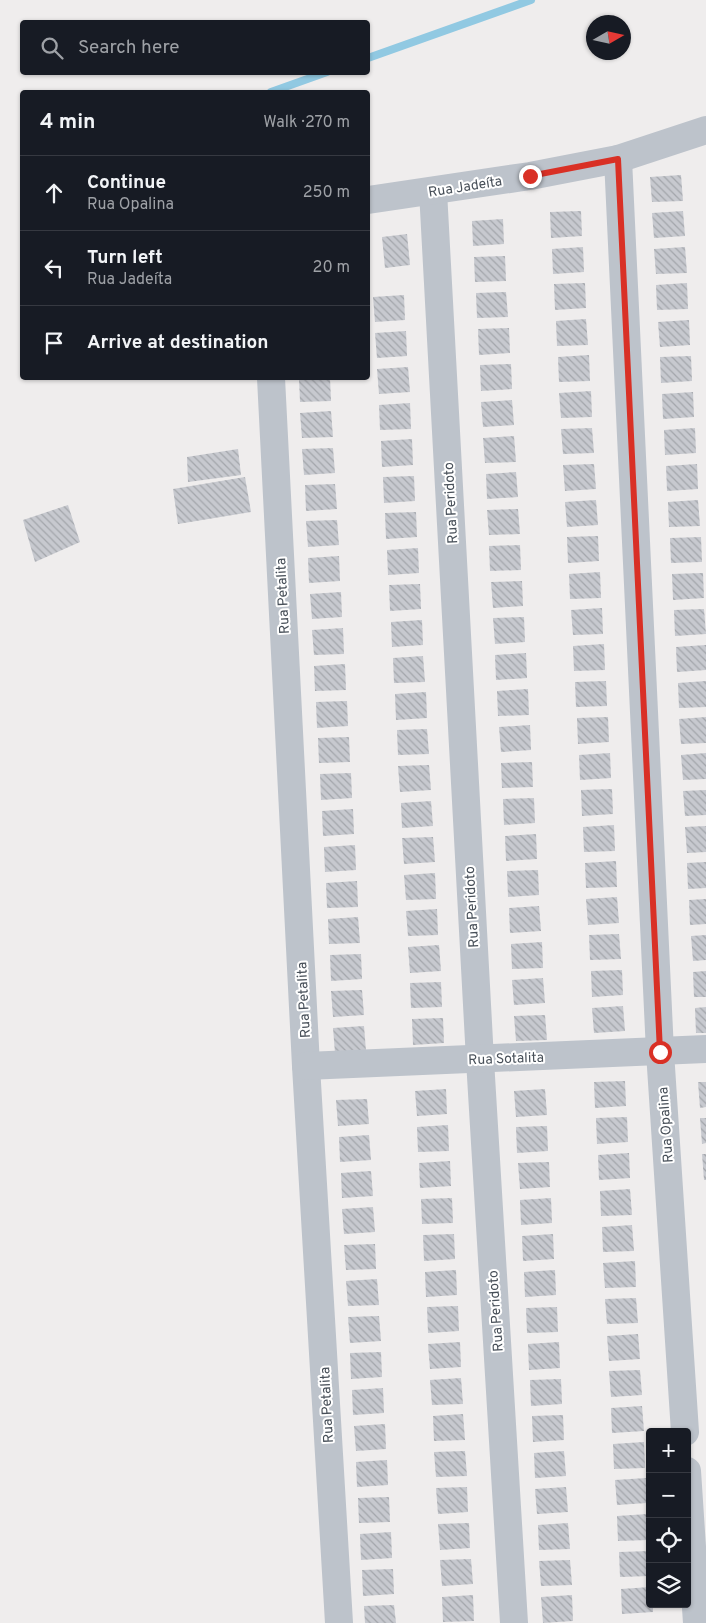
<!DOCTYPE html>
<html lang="en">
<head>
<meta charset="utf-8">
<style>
	:root { --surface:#171b24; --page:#20242c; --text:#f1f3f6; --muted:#9ea1a6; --line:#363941 }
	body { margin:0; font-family:Overpass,sans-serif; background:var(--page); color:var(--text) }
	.controls { position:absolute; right:15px; bottom:15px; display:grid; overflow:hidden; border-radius:5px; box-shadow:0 1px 4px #0004 }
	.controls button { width:45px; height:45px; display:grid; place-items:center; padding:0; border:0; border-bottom:1px solid var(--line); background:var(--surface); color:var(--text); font:25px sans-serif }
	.compass { position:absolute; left:586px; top:15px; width:45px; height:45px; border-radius:50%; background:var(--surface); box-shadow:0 1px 4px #0004; rotate:81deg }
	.stop { position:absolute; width:15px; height:15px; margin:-11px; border:4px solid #d93025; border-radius:50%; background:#fff }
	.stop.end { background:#d93025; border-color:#fff; box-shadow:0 1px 5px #0008 }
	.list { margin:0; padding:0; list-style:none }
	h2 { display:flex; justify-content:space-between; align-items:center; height:65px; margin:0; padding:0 20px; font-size:21px }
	h2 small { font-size:16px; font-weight:400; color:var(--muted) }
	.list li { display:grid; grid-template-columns:32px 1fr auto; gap:15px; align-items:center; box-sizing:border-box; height:75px; padding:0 20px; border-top:1px solid var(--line) }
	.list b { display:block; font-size:19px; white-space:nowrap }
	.list p { margin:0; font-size:16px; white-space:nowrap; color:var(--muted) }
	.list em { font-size:16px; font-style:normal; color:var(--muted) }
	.icon { flex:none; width:28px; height:28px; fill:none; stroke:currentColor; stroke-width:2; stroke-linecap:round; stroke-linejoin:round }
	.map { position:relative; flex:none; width:706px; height:1623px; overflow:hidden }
	.search { position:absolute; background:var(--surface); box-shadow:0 1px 4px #0004; left:20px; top:20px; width:350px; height:55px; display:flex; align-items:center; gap:12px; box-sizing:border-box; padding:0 18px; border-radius:5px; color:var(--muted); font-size:19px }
	.panel { position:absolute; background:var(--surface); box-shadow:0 1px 4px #0004; left:20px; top:90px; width:350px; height:290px; border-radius:5px }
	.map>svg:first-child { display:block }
</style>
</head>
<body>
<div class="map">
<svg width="706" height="1623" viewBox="0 0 706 1623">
	<defs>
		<pattern id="building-back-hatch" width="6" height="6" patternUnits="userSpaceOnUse" patternTransform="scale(1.25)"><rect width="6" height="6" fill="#c7c9cf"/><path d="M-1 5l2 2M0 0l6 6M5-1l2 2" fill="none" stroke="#a3a6ab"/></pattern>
	</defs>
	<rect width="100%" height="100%" fill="#efeded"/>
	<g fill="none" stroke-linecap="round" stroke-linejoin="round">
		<g stroke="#91c9e2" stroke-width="8">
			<polyline points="368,58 531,0"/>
			<polyline points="271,92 327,72"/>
		</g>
	</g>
	<g fill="url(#building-back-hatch)">
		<polygon points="681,175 683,201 652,202 650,177"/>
		<polygon points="581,211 582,236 551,238 550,212"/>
		<polygon points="683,211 685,236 654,238 652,213"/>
		<polygon points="503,219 504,244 473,246 472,221"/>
		<polygon points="407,234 410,265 385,268 382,237"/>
		<polygon points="583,247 584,272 553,274 552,249"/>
		<polygon points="685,247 687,273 656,274 654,249"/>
		<polygon points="505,256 506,281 475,282 474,257"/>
		<polygon points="585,283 586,308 555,310 554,284"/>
		<polygon points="687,283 688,309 657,310 656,285"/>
		<polygon points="506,292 508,317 477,318 476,293"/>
		<polygon points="404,295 405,320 375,322 373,297"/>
		<polygon points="586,319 588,345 557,346 556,321"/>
		<polygon points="689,320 690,345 660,347 658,322"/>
		<polygon points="509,328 510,353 479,355 478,329"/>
		<polygon points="406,331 407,356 377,358 375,333"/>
		<polygon points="589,355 590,381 559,382 558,357"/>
		<polygon points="691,356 692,381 661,383 660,357"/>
		<polygon points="511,364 512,389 481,391 480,365"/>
		<polygon points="408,367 410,392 379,394 377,369"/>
		<polygon points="299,378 330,378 331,401 300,402"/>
		<polygon points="591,391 592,417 561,418 559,393"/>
		<polygon points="693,392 694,417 663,419 662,394"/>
		<polygon points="512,400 514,425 483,427 481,402"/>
		<polygon points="410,403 411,429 380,430 379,405"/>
		<polygon points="331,411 333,437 302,438 300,413"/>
		<polygon points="592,428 594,453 563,454 561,429"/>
		<polygon points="695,428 696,453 665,455 664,430"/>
		<polygon points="514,436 516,462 485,463 483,438"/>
		<polygon points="412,439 413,465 382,467 381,441"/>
		<polygon points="333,448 335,473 304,475 302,449"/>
		<polygon points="238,449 241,475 188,482 187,457"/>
		<polygon points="594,464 596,489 565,491 563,465"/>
		<polygon points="697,464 698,489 667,491 666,466"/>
		<polygon points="516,472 518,497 487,499 486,474"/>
		<polygon points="414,476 415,501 384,503 383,477"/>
		<polygon points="245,477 251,512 178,524 173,489"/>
		<polygon points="335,484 337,509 306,511 305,485"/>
		<polygon points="596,500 598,525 567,527 565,502"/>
		<polygon points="698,500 700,526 669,527 668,502"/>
		<polygon points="68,505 80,542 35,562 23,520"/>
		<polygon points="518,509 520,534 489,535 487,510"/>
		<polygon points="416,512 417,537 386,539 385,513"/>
		<polygon points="337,520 339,545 308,547 306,521"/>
		<polygon points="598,536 599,561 568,563 567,537"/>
		<polygon points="701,537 702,562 671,563 670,538"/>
		<polygon points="520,545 521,570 490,571 489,546"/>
		<polygon points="418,548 419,573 388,575 387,550"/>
		<polygon points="339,556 340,581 309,583 308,558"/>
		<polygon points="600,572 601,598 570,599 569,574"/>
		<polygon points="703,573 704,598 673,600 672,574"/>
		<polygon points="522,581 523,606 493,608 491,582"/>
		<polygon points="420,584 421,609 390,611 389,585"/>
		<polygon points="341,592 342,617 312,619 310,594"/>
		<polygon points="602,608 603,634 573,635 571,610"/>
		<polygon points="704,609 706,634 675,636 674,610"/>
		<polygon points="524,617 525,642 495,644 493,618"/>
		<polygon points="422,620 423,645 392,647 391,622"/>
		<polygon points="343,628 344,654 314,655 312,630"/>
		<polygon points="604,644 605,670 574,671 573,646"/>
		<polygon points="706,645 706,670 677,672 676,647"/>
		<polygon points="526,653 527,678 496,680 495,655"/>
		<polygon points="423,656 425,682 394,683 393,658"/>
		<polygon points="345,664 346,690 315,691 314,666"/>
		<polygon points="606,681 607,706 576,707 575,682"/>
		<polygon points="706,681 706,707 679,708 678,683"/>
		<polygon points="528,689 529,715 498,716 497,691"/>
		<polygon points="426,692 427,718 396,720 395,694"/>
		<polygon points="347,701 348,726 317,728 316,702"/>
		<polygon points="608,717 609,742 578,744 577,718"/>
		<polygon points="706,717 706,743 681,744 679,719"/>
		<polygon points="530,725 531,750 501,752 499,727"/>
		<polygon points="427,729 429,754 398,755 397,730"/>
		<polygon points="349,737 350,762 319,763 318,738"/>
		<polygon points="610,753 611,778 580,780 579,755"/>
		<polygon points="706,753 706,779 683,780 681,755"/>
		<polygon points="532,762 533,787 502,788 501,763"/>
		<polygon points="429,765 431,790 400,792 398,766"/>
		<polygon points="351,773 352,798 321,800 320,774"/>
		<polygon points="612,789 613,814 582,816 581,790"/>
		<polygon points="706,790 706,815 685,816 683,791"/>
		<polygon points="534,798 535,823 504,825 503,799"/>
		<polygon points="431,801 433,826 402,828 401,803"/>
		<polygon points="353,809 354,834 323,836 322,811"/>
		<polygon points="614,825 615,851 584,852 583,827"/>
		<polygon points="706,826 706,852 687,853 685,827"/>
		<polygon points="536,834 537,859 506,861 505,836"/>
		<polygon points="433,837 435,862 404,864 402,838"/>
		<polygon points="355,845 356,870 325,872 324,847"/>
		<polygon points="616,861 617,887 586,888 585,863"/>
		<polygon points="706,862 706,888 688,889 687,863"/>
		<polygon points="538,870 539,895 508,897 507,871"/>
		<polygon points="435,873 436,899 406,900 404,875"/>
		<polygon points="357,881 358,907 327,908 326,883"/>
		<polygon points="617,897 619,923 588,925 586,899"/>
		<polygon points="706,899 706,924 690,925 689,900"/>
		<polygon points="539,906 541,931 510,933 509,908"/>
		<polygon points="437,909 438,935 408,936 406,911"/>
		<polygon points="358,917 360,943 329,944 328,919"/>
		<polygon points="619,934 621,959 590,960 589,935"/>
		<polygon points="706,935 706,960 693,961 691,936"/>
		<polygon points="542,942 543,968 512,969 511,944"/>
		<polygon points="439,945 441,971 410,973 408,947"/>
		<polygon points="361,954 362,979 331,981 330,955"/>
		<polygon points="622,970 623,995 592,997 591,971"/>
		<polygon points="706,971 706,997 694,997 693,972"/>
		<polygon points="543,978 545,1003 514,1005 512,980"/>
		<polygon points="441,982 442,1007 411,1008 410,983"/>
		<polygon points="362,990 364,1015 333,1017 331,991"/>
		<polygon points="623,1006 625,1031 594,1033 592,1008"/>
		<polygon points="706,1007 706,1033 696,1033 695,1008"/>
		<polygon points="545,1015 547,1040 516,1041 514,1016"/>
		<polygon points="443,1018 444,1043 413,1045 412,1019"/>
		<polygon points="364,1026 366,1051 335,1053 333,1028"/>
		<polygon points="625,1081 626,1106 595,1108 594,1082"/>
		<polygon points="698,1082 706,1082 706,1107 700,1108"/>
		<polygon points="446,1089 447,1114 417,1116 415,1091"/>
		<polygon points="545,1089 547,1115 516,1117 514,1091"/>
		<polygon points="367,1099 369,1124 338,1126 336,1100"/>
		<polygon points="627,1117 628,1142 597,1144 596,1118"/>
		<polygon points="700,1118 706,1118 706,1143 702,1144"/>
		<polygon points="448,1125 449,1151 418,1152 417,1127"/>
		<polygon points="547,1126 548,1151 517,1153 516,1127"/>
		<polygon points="369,1135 371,1160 340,1162 339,1137"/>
		<polygon points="629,1153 630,1178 599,1180 598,1155"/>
		<polygon points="702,1154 706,1154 706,1180 704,1180"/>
		<polygon points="450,1161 451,1186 420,1188 419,1163"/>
		<polygon points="549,1162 550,1187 520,1189 518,1163"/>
		<polygon points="371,1171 373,1196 342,1198 341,1173"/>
		<polygon points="630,1189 632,1215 601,1216 600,1191"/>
		<polygon points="452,1198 453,1223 422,1224 421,1199"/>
		<polygon points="551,1198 552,1223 521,1225 520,1200"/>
		<polygon points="373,1207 375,1232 344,1234 342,1209"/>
		<polygon points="632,1225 634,1251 603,1252 602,1227"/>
		<polygon points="454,1234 455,1259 424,1261 423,1235"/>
		<polygon points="553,1234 554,1259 523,1261 522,1236"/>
		<polygon points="375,1244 376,1269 346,1270 344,1245"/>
		<polygon points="635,1261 636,1287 605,1288 603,1263"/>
		<polygon points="456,1270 457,1295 426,1297 425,1272"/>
		<polygon points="555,1270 556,1295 525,1297 524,1272"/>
		<polygon points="377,1279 379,1305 348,1306 346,1281"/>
		<polygon points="636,1298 638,1323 607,1324 605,1299"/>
		<polygon points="458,1306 459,1331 428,1333 427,1307"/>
		<polygon points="557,1307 558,1332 527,1333 526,1308"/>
		<polygon points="379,1316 381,1341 350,1343 348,1317"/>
		<polygon points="638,1334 640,1359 609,1361 607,1336"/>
		<polygon points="460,1342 461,1367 430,1369 428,1344"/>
		<polygon points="559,1342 560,1368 529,1370 528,1344"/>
		<polygon points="381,1352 382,1377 351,1379 350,1353"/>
		<polygon points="640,1370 642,1395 611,1397 609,1371"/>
		<polygon points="461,1378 463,1404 432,1405 430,1380"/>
		<polygon points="561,1379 562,1404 531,1406 530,1380"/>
		<polygon points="383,1388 384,1413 353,1415 352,1390"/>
		<polygon points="642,1406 644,1431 612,1433 611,1408"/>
		<polygon points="463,1414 465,1440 434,1441 433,1416"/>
		<polygon points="563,1415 564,1440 533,1442 532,1416"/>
		<polygon points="385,1424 386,1449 356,1451 354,1426"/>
		<polygon points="644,1442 645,1468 614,1469 613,1444"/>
		<polygon points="465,1451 467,1476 436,1477 434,1452"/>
		<polygon points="564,1451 566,1476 535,1478 534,1453"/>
		<polygon points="387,1460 388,1485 357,1487 356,1462"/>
		<polygon points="646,1478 647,1503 617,1505 615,1480"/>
		<polygon points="467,1487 468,1512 438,1514 436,1488"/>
		<polygon points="566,1487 568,1512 537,1514 535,1489"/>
		<polygon points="389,1497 390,1522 359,1523 358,1498"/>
		<polygon points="648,1514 649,1540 618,1541 617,1516"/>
		<polygon points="469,1523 470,1548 440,1550 438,1524"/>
		<polygon points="568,1523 570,1549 539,1550 538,1525"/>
		<polygon points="391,1532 392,1558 361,1560 360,1534"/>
		<polygon points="650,1551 650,1576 620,1577 619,1552"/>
		<polygon points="471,1559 473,1584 442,1586 440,1560"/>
		<polygon points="570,1560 572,1585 541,1586 539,1561"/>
		<polygon points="393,1569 394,1594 363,1596 362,1570"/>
		<polygon points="650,1587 650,1604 653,1604 653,1612 622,1614 621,1589"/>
		<polygon points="473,1595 474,1621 443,1622 442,1597"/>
		<polygon points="572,1595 573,1621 543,1623 541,1597"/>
		<polygon points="394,1605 396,1623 365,1623 364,1606"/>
	</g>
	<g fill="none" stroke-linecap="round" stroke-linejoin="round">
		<g stroke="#bdc3cb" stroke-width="28">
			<polyline points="618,159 660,1052 685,1432"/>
			<polyline points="433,191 480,1060 514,1623"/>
			<polyline points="368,200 530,176 618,159 706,130"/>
			<polyline points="271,378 306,1066 339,1623"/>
			<polyline points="306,1066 706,1049"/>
			<polyline points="687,1471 697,1623"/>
		</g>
	</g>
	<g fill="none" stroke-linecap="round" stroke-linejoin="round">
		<polyline stroke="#d93025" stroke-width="6" points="530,176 618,159 660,1052"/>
	</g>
	<g text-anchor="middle" stroke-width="4" stroke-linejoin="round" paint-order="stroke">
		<g font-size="14" fill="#474f58" stroke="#fff">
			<text transform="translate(465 186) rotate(-9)" y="5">Rua Jadeíta</text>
			<text transform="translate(450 503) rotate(-93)" y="5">Rua Peridoto</text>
			<text transform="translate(282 596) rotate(-93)" y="5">Rua Petalita</text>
			<text transform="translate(471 907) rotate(-93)" y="5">Rua Peridoto</text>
			<text transform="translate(303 1000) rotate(-93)" y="5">Rua Petalita</text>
			<text transform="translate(506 1058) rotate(-2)" y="5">Rua Sotalita</text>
			<text transform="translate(665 1125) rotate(-94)" y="5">Rua Opalina</text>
			<text transform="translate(495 1311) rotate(-94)" y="5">Rua Peridoto</text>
			<text transform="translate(326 1405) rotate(-93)" y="5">Rua Petalita</text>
		</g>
	</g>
</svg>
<div class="controls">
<button>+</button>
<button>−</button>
<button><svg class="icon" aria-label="locate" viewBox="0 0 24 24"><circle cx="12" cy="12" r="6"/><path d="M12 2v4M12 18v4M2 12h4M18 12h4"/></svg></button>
<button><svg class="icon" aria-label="layers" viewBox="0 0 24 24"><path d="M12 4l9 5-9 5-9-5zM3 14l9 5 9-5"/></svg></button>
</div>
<svg class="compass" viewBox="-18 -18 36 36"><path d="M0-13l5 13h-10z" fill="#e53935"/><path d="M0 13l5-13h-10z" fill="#9ea1a6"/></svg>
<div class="stop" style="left:660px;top:1052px"></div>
<div class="stop end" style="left:530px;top:176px"></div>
<div class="search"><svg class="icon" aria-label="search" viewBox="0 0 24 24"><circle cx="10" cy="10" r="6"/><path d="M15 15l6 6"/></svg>Search here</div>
<section class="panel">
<h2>4 min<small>Walk · 270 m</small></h2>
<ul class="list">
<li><svg class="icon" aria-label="ahead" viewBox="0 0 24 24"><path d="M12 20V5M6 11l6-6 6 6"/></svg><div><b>Continue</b><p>Rua Opalina</p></div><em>250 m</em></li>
<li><svg class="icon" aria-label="left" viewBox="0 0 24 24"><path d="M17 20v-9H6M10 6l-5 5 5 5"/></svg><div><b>Turn left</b><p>Rua Jadeíta</p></div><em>20 m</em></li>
<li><svg class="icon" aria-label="arrive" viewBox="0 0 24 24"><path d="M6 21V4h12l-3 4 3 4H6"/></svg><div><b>Arrive at destination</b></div></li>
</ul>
</section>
</div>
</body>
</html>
